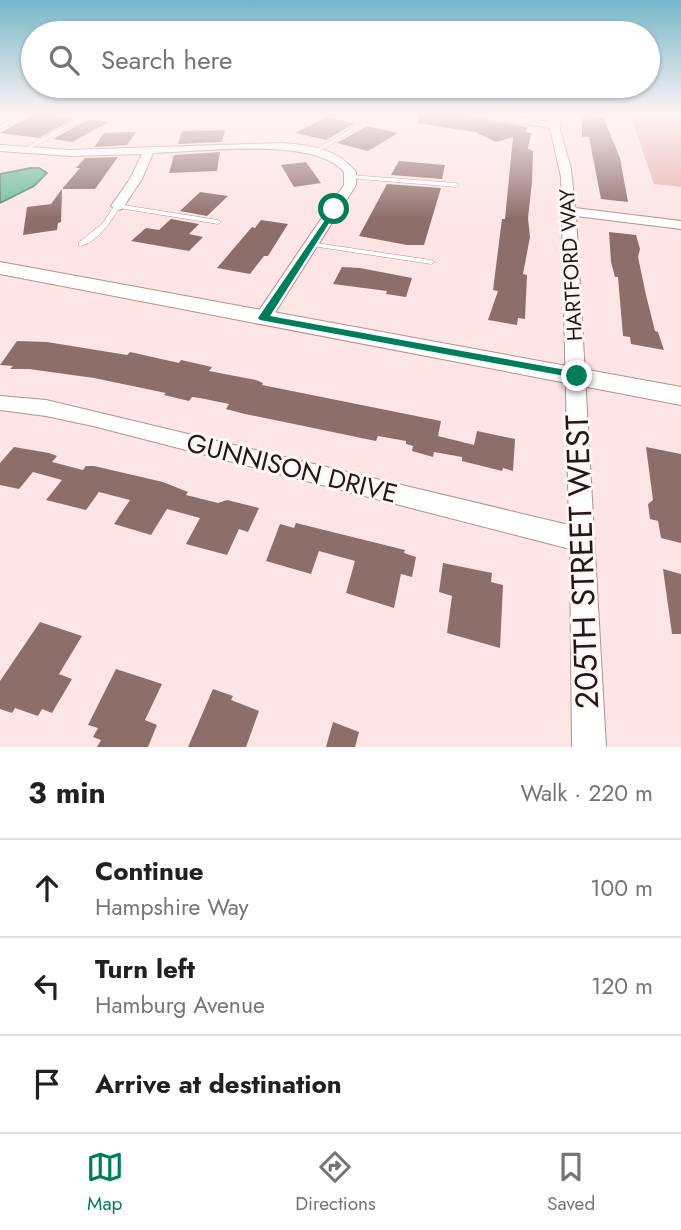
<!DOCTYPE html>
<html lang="en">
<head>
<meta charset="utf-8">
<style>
	:root { --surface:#fff; --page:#f6f6f6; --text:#202124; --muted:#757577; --line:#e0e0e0; --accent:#027d5b }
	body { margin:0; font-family:Jost,sans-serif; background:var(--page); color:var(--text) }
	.stop { position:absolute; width:21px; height:21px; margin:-16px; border:5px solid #027d5b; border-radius:50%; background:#fff }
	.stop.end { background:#027d5b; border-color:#fff; box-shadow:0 2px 7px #0008 }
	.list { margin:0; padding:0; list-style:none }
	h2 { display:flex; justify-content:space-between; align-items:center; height:91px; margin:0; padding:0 28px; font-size:30px }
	h2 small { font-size:23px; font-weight:400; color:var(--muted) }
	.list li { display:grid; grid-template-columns:46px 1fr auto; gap:21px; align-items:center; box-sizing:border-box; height:98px; padding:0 28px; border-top:2px solid var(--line) }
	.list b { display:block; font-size:26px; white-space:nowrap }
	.list p { margin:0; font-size:23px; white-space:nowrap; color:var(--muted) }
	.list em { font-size:23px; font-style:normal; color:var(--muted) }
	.icon { flex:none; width:38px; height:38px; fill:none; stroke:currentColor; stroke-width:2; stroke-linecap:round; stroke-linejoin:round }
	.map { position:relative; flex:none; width:681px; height:747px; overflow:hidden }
	.search { position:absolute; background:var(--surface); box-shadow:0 2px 5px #0004; left:21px; right:21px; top:21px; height:77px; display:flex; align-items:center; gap:18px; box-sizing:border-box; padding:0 24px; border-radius:38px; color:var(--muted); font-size:26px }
	.sheet { height:385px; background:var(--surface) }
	nav { display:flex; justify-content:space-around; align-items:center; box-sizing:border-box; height:98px; border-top:2px solid var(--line); background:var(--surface); font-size:19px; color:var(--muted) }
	nav a { display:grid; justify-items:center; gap:4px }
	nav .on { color:var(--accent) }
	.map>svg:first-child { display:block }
</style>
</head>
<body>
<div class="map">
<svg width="681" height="747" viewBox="0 0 681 747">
	<rect width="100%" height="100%" fill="#fce5e4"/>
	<polygon fill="#e6b4b1" points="630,114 681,114 681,187 654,184"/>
	<polygon fill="#6bbb9b" stroke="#568a73" stroke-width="2" points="31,168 39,168 47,173 34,186 0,203 0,174"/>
	<g fill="#8e6e6b">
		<polygon points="34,114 45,114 75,118 39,138 0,133"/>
		<polygon points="418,114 461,114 527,127 526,132 531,133 528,149 533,151 532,182 528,218 530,237 523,274 527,275 525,319 518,318 517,325 488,320 498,291 493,290 502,219 505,219 513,137 496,142 475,132 417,123"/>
		<polygon points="582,114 604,119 620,158 628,202 601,199 589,137 582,137"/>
		<polygon points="326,117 355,123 326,140 295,133"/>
		<polygon points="89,119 109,122 72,142 53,139"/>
		<polygon points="367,126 398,133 368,151 337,143"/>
		<polygon points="225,130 222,142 178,144 182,131"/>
		<polygon points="136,132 127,145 94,147 104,133"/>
		<polygon points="220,152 217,171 169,173 174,155"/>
		<polygon points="118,157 95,189 62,189 61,222 58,223 57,230 23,235 27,207 51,204 62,189 80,168 76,168 85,158"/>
		<polygon points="399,161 445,165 442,179 391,175"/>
		<polygon points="306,162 321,183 294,187 281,165"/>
		<polygon points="387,184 441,188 424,245 407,245 359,236"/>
		<polygon points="200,192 228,196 207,216 180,211"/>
		<polygon points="171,219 199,224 189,234 203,237 189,251 131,241 146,228 159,230"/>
		<polygon points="261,220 288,224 268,256 264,256 250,274 217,268 252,227 255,228"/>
		<polygon points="609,232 636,235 640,249 638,257 646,295 655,331 658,332 664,350 631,344 630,337 623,336 618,277 615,277 611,262"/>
		<polygon points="342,267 360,268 412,278 406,297 386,294 387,291 333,284"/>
		<polygon points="17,341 47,342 127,355 130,352 179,363 181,360 212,367 209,371 256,380 263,383 262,385 441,421 438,436 474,445 477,431 515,439 513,471 503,468 502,471 462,461 462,457 434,452 433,457 412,451 413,446 406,444 406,441 378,436 376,441 245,414 226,409 229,404 200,398 192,397 189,401 164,395 166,393 94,378 29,369 10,369 13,366 0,365"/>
		<polygon points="14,447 49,453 57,456 52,462 83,470 86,466 94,466 163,482 188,492 186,495 218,503 227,500 259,508 248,532 239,529 227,555 186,544 200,518 167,509 151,535 114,524 130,500 99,492 86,510 46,500 62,480 33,472 19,489 0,485 0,463"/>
		<polygon points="646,447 681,454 681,543 661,538 658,521 650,519 648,504 653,500"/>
		<polygon points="296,523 405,550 404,553 416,557 412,577 401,574 394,608 346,593 355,561 319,551 311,574 266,561 280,524 294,528"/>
		<polygon points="443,563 492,573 491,582 503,585 500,648 447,633 452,596 439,592"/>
		<polygon points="663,569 681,574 681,634 672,634"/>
		<polygon points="40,622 82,636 59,674 72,679 52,713 42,709 38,716 15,708 12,713 0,709 0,681"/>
		<polygon points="116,669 162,684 145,720 157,725 148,747 97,747 101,740 93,737 98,728 88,725"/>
		<polygon points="213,689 233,696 231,700 259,711 246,747 188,747"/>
		<polygon points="333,722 359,732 355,747 326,747"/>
	</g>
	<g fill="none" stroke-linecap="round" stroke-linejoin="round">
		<defs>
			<g id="service">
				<polygon points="26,114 32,114 0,129 0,126"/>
				<polygon points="84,116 88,117 24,152 19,151"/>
				<polygon points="364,121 368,122 318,152 313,151"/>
				<polygon points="351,175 456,183 459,185 456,187 349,178 348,177"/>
				<path d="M117 204 218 220 221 222 218 224 119 208C111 222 96 244 79 246V242L102 224 115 205Z"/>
				<polygon points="309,242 431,260 435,262 431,264 312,246 309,246"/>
			</g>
			<g id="minor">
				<polygon points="463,114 491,114 550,122 551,114 561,114 560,130 571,169 575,208 681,221 681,229 576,216 606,747 572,747 570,549 93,426 46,416 0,410 0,396 46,400 569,525 561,177 550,128"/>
				<path d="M281 143C309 145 337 148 356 172V185L269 322 263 323 254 318 344 185V172C314 136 199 152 153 153L142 179 122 209 117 210 111 206 130 179 142 154 70 156 0 151V145L70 150Z"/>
			</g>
			<polygon id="tertiary" points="0,262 681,387 681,405 0,274"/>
		</defs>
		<use href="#service" stroke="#b3918f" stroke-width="1"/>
		<use href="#minor" stroke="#b3918f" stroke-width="2"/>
		<use href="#tertiary" stroke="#b3918f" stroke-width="2"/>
		<use href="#service" fill="#fff" fill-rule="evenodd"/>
		<use href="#minor" fill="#fff" fill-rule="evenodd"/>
		<use href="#tertiary" fill="#fff" fill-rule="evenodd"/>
	</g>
	<linearGradient id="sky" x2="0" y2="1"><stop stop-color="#76b7c9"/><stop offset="0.52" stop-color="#fef3f3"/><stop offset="1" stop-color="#fef3f3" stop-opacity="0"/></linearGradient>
	<rect width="681" height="219" fill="url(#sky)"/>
	<polygon fill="#027d5b" points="334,207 338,209 270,316 577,372 581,373 581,379 260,320 258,318"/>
	<g text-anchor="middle" stroke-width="6" stroke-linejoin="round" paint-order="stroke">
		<g font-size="21" fill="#251817" stroke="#fef7f6">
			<text transform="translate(571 265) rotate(-93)" y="7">HARTFORD WAY</text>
		</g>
		<g font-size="26" fill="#251817" stroke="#fef7f6">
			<text transform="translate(292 468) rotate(14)" y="9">GUNNISON DRIVE</text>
		</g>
		<g font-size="32" fill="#251817" stroke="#fef7f6">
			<text transform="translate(582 562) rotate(-92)" y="11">205TH STREET WEST</text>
		</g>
	</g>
</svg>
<div class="stop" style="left:334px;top:209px"></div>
<div class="stop end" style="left:577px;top:376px"></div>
<div class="search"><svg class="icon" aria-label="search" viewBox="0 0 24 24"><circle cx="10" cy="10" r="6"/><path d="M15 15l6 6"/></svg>Search here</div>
</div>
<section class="sheet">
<h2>3 min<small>Walk · 220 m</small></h2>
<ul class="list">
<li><svg class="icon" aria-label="ahead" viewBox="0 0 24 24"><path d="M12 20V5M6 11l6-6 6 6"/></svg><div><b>Continue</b><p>Hampshire Way</p></div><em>100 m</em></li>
<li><svg class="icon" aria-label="left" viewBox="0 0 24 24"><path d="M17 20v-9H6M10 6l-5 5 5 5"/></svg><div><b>Turn left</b><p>Hamburg Avenue</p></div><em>120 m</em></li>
<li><svg class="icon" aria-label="arrive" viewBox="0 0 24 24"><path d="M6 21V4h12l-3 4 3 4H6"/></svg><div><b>Arrive at destination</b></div></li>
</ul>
</section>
<nav>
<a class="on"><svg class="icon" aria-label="map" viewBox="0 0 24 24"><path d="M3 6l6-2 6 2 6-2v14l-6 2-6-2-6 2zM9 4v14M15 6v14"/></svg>Map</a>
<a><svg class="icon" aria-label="directions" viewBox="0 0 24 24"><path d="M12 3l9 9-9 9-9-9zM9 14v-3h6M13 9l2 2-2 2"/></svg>Directions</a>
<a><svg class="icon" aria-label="saved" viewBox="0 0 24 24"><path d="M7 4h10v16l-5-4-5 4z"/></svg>Saved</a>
</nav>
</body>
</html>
